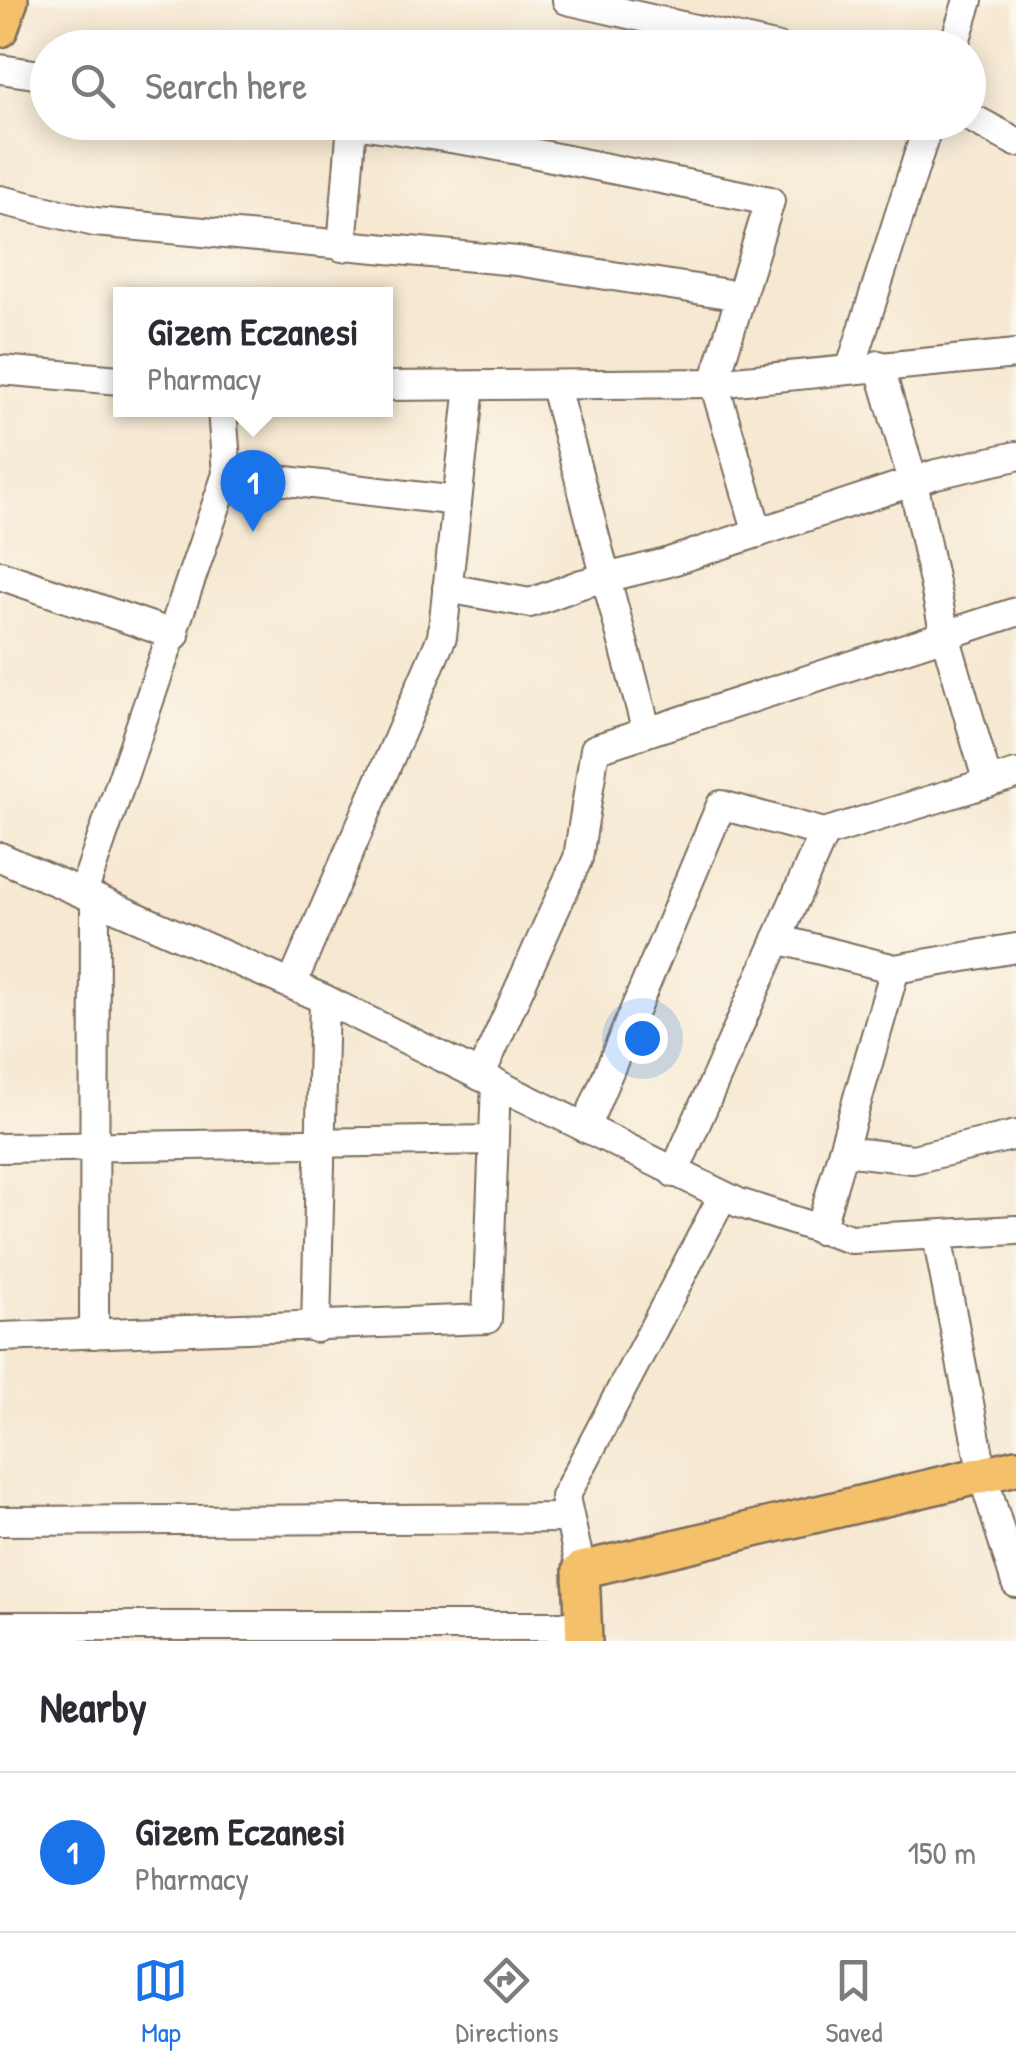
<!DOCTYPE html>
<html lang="en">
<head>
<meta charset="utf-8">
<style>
	:root { --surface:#fff; --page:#f7f7f7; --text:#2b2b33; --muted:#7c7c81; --line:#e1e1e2; --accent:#1a73e8 }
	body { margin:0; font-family:"Patrick Hand",sans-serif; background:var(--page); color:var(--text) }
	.you { position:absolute; left:642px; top:1038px; width:35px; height:35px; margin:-25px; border:8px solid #fff; border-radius:50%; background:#1a73e8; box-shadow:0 0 0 15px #1a73e833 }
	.badge { display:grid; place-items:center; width:65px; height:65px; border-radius:50%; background:var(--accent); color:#fff; font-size:32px; font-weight:700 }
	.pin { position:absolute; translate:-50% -82px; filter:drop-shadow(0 2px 5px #0008) }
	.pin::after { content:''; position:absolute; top:52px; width:35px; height:30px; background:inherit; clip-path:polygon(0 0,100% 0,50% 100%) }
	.popup { position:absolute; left:113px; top:287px; width:280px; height:130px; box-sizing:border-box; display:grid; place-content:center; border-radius:0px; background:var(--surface); filter:drop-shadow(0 2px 8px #0005); font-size:32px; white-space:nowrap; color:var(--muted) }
	.popup b { font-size:38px; color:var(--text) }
	.popup::after { content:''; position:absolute; left:50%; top:100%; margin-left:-20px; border:20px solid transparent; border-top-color:var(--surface) }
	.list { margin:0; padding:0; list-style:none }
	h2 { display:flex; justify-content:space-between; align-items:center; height:130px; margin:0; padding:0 40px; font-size:42px }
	h2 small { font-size:32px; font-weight:400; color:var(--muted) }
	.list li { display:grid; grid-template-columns:65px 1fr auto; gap:30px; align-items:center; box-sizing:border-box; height:160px; padding:0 40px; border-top:2px solid var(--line) }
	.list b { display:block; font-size:38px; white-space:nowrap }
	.list p { margin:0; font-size:32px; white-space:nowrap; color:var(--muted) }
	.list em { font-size:32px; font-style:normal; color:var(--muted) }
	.icon { flex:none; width:55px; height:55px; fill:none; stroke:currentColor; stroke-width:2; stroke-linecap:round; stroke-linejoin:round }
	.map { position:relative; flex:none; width:1016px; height:1641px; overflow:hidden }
	.search { position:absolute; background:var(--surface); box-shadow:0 5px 25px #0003; left:30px; right:30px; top:30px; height:110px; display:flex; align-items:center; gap:25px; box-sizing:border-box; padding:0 35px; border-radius:55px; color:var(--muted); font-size:38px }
	.sheet { height:290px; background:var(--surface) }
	nav { display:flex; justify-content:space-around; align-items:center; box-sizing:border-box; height:140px; border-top:2px solid var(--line); background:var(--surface); font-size:28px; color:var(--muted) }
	nav a { display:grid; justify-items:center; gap:5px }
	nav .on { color:var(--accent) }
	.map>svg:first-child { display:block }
</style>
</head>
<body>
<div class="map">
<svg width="1016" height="1641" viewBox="0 0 1016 1641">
	<rect width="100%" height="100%" fill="#fbf7ec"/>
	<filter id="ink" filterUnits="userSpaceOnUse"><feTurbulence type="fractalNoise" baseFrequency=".01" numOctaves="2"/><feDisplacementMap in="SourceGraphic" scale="20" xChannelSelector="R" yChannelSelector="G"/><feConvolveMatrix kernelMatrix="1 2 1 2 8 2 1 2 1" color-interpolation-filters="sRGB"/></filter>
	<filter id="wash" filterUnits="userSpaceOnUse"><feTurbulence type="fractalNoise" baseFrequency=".0048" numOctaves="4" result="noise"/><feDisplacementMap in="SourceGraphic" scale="40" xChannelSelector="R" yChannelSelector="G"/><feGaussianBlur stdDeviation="2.25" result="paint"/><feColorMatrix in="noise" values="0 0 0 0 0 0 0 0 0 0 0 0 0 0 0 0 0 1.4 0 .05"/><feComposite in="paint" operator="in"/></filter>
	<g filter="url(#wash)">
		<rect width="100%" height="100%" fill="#f6e8d1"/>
	</g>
	<g filter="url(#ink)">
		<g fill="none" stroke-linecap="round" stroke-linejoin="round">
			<defs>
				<g id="minor">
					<polyline points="567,0 779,48"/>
					<polyline points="953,48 968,0"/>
					<polyline points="0,69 48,76"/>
					<polyline points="968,116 1016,142"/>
					<polyline points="348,122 488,144 770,201 714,383 758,533"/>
					<polyline points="0,200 95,222 517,261 741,296"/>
					<polyline points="342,247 352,123"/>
					<polyline points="879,365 913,482 945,635 988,783"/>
					<polyline points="851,367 929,122"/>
					<polyline points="0,370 120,380"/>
					<polyline points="386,386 714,383 1016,354"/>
					<polyline points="555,387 647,732"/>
					<polyline points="227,474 457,501"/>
					<polyline points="0,575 175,635"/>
					<polyline points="447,588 530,603 581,584 666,563 936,474 1016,456"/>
					<polyline points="0,857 324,999 739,1203 851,1239 1016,1230"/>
					<polyline points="83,893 227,474 222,410"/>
					<polyline points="777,939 895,969 1016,948"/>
					<polyline points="292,984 442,637 470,386"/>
					<polyline points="480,1076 578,858 595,749 1016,612"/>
					<polyline points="585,1128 721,805 824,833"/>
					<polyline points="0,1148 494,1140"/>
					<polyline points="843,1151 913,1159 1016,1135"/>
					<polyline points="674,1173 824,833 1016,774"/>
					<polyline points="820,1230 895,969"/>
					<polyline points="937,1236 983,1476 1016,1583"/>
					<polyline points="316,1328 324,999"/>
					<polyline points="94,1334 95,899"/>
					<polyline points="0,1337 487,1319 496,1083"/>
					<polyline points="0,1521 569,1518"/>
					<polyline points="581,1570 565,1497 723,1196"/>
					<polyline points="0,1626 583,1626"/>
				</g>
				<g id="major">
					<polyline points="0,29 10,0"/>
					<polyline points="584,1641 581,1570 1016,1467"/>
				</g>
			</defs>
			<use href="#minor" stroke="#7c6c5d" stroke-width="32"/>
			<use href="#major" stroke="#7c6c5d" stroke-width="40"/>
			<use href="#minor" stroke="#fff" stroke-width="28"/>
			<use href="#major" stroke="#f4c16a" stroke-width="35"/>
		</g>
	</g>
</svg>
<div class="you"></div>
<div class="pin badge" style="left:253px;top:532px">1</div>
<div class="popup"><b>Gizem Eczanesi</b>Pharmacy</div>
<div class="search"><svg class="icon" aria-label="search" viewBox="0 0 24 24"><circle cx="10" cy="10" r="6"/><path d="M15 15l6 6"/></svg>Search here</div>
</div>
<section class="sheet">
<h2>Nearby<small></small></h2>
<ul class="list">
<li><span class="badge">1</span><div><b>Gizem Eczanesi</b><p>Pharmacy</p></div><em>150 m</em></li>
</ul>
</section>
<nav>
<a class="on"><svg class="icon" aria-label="map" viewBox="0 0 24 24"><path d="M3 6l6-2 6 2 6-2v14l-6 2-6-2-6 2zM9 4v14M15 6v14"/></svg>Map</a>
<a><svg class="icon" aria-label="directions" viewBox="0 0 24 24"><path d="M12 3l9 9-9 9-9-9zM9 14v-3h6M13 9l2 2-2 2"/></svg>Directions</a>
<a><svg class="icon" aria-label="saved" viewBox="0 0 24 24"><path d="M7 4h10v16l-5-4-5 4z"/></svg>Saved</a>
</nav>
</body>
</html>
